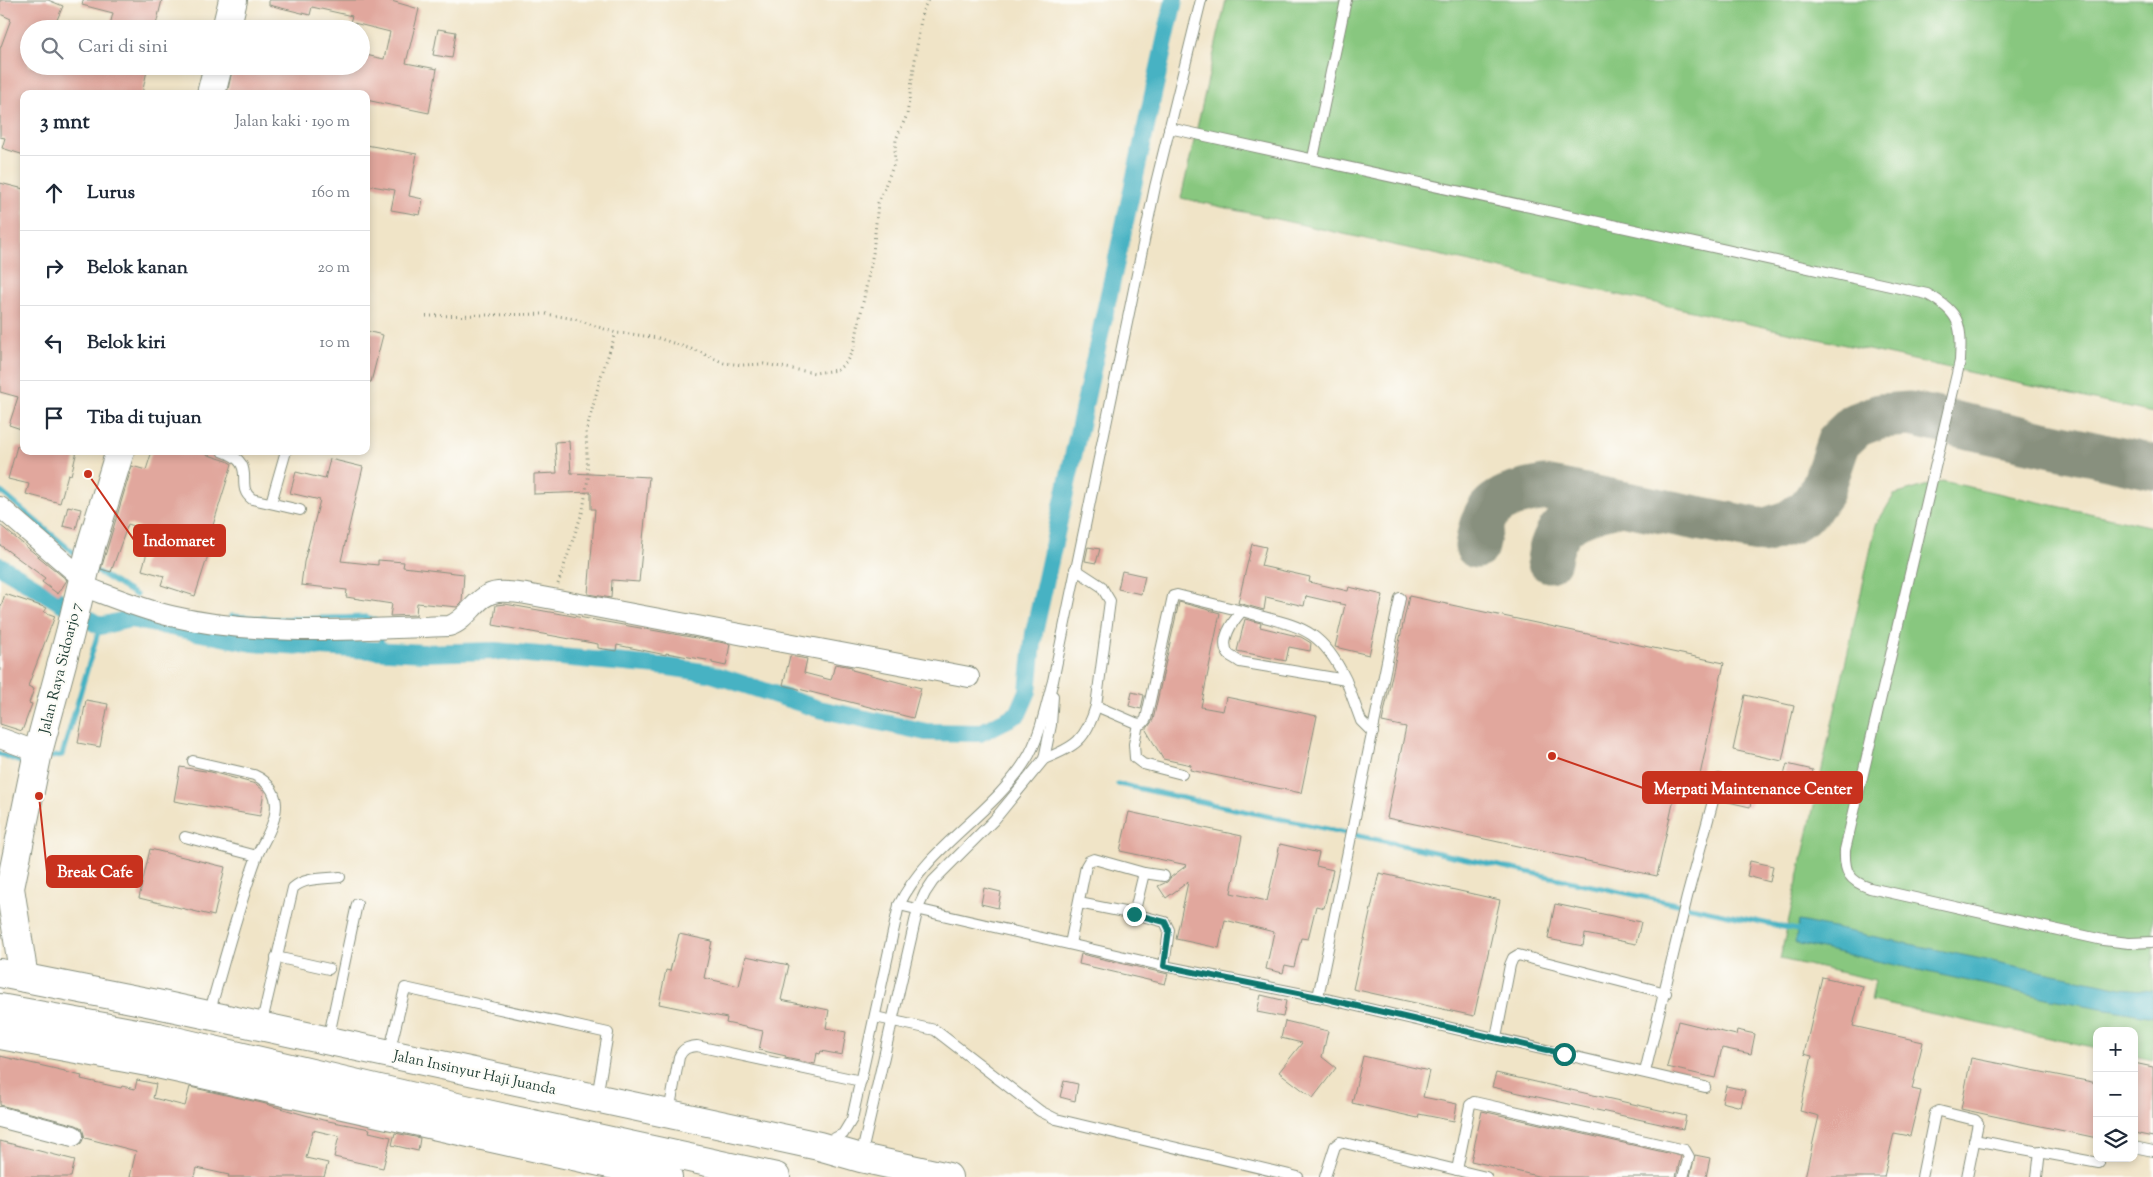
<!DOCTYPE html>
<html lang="id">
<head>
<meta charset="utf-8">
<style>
	:root { --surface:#fff; --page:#f6f6f7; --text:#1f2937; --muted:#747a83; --line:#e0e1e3 }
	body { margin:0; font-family:"Sorts Mill Goudy",serif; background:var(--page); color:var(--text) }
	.controls { position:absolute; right:15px; bottom:15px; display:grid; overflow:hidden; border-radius:10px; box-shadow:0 2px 8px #0003 }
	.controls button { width:45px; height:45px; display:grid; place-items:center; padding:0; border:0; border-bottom:1px solid var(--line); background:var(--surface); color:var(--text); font:25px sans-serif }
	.stop { position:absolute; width:15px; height:15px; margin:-11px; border:4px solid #0f766e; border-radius:50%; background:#fff }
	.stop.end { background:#0f766e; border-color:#fff; box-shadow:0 1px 5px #0008 }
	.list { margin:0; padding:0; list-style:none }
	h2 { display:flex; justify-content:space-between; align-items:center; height:65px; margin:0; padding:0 20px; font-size:21px }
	h2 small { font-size:16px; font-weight:400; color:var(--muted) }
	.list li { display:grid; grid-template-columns:32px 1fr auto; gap:15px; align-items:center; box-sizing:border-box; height:75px; padding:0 20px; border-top:1px solid var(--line) }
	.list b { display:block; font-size:19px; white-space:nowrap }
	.list em { font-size:16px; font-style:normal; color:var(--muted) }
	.icon { flex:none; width:28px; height:28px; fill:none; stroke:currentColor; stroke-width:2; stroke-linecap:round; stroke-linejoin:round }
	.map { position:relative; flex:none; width:2153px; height:1177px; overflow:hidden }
	.search { position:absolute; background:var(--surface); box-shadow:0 2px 8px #0003; left:20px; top:20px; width:350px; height:55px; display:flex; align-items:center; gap:12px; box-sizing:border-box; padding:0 18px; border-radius:28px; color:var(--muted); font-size:19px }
	.panel { position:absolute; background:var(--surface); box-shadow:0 2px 8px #0003; left:20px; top:90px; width:350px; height:365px; border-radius:10px }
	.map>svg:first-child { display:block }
</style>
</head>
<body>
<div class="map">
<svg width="2153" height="1177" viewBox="0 0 2153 1177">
	<rect width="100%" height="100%" fill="#fdfcf7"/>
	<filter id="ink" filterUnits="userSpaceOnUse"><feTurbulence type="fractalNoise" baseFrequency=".02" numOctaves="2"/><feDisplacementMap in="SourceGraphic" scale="10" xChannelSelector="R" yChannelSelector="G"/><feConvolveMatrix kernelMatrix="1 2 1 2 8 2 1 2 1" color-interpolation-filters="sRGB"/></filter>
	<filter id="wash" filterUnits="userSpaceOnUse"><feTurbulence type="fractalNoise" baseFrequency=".0096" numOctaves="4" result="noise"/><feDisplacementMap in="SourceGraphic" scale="20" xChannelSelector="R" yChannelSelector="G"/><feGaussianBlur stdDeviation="1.12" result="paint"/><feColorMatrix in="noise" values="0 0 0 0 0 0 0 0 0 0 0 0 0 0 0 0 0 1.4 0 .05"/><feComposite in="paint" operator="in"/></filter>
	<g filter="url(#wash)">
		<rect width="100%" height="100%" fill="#f0e4c7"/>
		<g fill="#88c77f" stroke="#54825a">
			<polygon points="1226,0 2153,0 2153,413 1181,198"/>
			<polygon points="1942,481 2153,527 2153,1060 2134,1056 2134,1031 2097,1031 2097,1048 1871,1001 1875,980 1780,959 1876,525 1894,495"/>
		</g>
		<polygon fill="#46b2c3" stroke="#32787c" points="1799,921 2121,988 2153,991 2153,1017 2051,999 1795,943"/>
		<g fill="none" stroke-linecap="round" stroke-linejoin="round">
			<g stroke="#46b2c3" stroke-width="5">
				<polyline points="0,491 80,558"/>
				<polyline points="94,570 136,595"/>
				<polyline points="231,616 280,619 367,617 377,621"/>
				<polyline points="381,632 382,651"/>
				<polyline points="0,754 20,762"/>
				<polyline points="52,757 62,755 100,626"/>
				<polyline points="1118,784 1802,931"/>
			</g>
			<polyline stroke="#46b2c3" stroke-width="18" points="0,566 100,626 130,619 252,643 423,653 495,651 669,667 709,673 819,709 926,732 980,733 1018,714 1028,691 1034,633 1174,0"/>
			<g stroke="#88907e" stroke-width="45">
				<path d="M1477 546C1479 537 1480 527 1484 519 1494 496 1523 492 1545 488L1763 531 1790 522 1809 509 1822 491 1839 441 1856 425 1880 416 1910 414 2153 467"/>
				<path d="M1549 560C1555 518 1581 513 1617 504"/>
			</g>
		</g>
		<g id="blocks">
			<g fill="#e1a79d">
				<polygon points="0,0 48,0 63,6 53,29 29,29 29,66 148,66 142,94 24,94 24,155 2,148 5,138 0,137 0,49 11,19 0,14"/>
				<polygon points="83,0 162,0 155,29 109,29 113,13 82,5"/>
				<polygon points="269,0 388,0 419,9 406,63 437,69 429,113 366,100 366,94 227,94 233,66 361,66 361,54 384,59 390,32 350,22 352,16 312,7 310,15 269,5"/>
				<polygon points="438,29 456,32 452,58 433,55"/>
				<polygon points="366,145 417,154 409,196 423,199 420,215 391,210 395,190 366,185"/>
				<polygon points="0,183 24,189 24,430 9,425 18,397 0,392"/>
				<polygon points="366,331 383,335 371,382 366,382"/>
				<polygon points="569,441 571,473 649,477 639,582 612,580 611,598 588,594 595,509 591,509 591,492 534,494 534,474 557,473 555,442"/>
				<polygon points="17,446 24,448 24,451 77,451 71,475 68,474 60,503 26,494 29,484 8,479"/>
				<polygon points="152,451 196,451 227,461 232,464 205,551 209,552 195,596 161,585 164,576 142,570 153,532 128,524 111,572 101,569 132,466 146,470"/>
				<polygon points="330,459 363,467 341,561 378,565 378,560 404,562 403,567 464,574 462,602 457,607 417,603 416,615 390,616 392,604 346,597 347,590 301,585 304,562 320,500 290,493 296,472 325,479"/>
				<polygon points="68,506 81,509 76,529 63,526"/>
				<polygon points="0,525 67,580 58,594 42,582 45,578 0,545"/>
				<polygon points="1252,544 1266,547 1261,566 1310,577 1309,582 1348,591 1349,587 1383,595 1369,655 1335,647 1345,605 1306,596 1304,606 1266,597 1264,610 1238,603"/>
				<polygon points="1088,547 1100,549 1096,563 1085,561"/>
				<polygon points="1122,571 1145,576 1141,594 1118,589"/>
				<polygon points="5,594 47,608 44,612 55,616 28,686 34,689 29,703 32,704 22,731 0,724 0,609"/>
				<polygon points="1409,596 1724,663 1697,789 1677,785 1657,876 1387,818 1406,727 1382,722"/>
				<polygon points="1179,602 1220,613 1201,707 1223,711 1226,697 1317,716 1301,793 1190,770 1191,765 1163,759 1146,730 1153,720"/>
				<polygon points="505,604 730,644 726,666 712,663 712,661 666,653 666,655 617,645 616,651 598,648 598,644 493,625 496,605"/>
				<polygon points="1245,619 1261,623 1260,627 1301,637 1311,643 1310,651 1289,647 1286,661 1237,651"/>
				<polygon points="790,656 807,659 804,673 831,680 835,664 852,667 852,670 921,688 913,718 783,685"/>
				<polygon points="1132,692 1144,695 1141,709 1129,706"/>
				<polygon points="1745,695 1794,706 1782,761 1733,750"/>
				<polygon points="86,700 108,704 100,747 78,743"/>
				<polygon points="1787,764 1813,770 1810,785 1783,779"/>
				<polygon points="180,767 211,772 256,784 264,791 260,816 174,801"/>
				<polygon points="1728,784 1753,790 1750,807 1724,801"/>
				<polygon points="1129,812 1242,836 1231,893 1267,901 1280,844 1319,853 1316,866 1333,870 1324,908 1316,906 1308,939 1301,938 1294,967 1285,965 1283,973 1266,969 1274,932 1225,920 1219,948 1176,939 1188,882 1166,898 1158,886 1167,882 1171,877 1187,865 1120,851"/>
				<polygon points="150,849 225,867 214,916 139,898"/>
				<polygon points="1750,861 1773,866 1770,882 1747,876"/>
				<polygon points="1379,873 1500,900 1474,1016 1353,989"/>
				<polygon points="984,888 1001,892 998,908 981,904"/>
				<polygon points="1555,904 1641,922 1636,944 1585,934 1583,946 1548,939"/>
				<polygon points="679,934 712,941 704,978 739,986 746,956 789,965 781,1000 829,1010 826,1028 846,1032 842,1055 821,1051 820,1054 817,1053 815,1064 785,1058 786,1056 759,1050 763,1031 726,1023 727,1018 659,1004 666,970 670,971"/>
				<polygon points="1081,954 1168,974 1165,984 1079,964"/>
				<polygon points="1822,977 1863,986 1853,1026 1923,1042 1912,1089 1921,1091 1910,1136 1894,1133 1884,1177 1805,1177 1819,1116 1800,1111 1812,1056 1804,1054"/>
				<polygon points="1261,995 1286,1001 1283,1017 1257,1012"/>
				<polygon points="1285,1021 1328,1031 1322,1057 1336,1068 1313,1098 1279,1072 1302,1043 1281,1038"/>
				<polygon points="1678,1021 1736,1035 1737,1030 1755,1034 1751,1054 1722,1048 1715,1078 1667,1067"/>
				<polygon points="0,1056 65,1071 65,1072 82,1076 81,1079 121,1088 122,1086 135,1089 137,1080 156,1084 153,1098 185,1106 190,1087 262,1103 323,1120 370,1129 369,1132 391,1137 383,1168 334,1157 339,1136 313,1130 306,1158 328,1163 324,1177 228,1177 229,1175 197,1168 195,1177 130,1177 136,1151 85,1138 82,1128 76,1125 0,1105"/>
				<polygon points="1363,1056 1429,1071 1423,1097 1457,1104 1454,1121 1419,1114 1418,1118 1352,1103"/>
				<polygon points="1971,1058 2097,1083 2097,1138 1961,1109"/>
				<polygon points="2134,1063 2153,1067 2153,1137 2134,1133"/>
				<polygon points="1496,1073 1686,1116 1683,1129 1492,1087"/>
				<polygon points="1064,1081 1078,1084 1075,1101 1060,1097"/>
				<polygon points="1726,1086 1745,1090 1741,1107 1722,1102"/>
				<polygon points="1482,1111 1681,1156 1676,1177 1542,1177 1471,1161"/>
				<polygon points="395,1133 420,1138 418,1151 392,1145"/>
				<polygon points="0,1141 75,1160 71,1177 0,1177"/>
				<polygon points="1695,1155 1710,1158 1706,1177 1690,1177"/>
			</g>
		</g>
	</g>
	<g filter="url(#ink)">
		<use href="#blocks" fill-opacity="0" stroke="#88907e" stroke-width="1"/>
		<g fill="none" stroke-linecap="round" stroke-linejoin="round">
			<defs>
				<g id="lane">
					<path d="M1169 128 1927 294C1960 312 1962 324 1960 361L1845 850C1844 872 1849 881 1870 888L2103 940 2129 943 2153 942"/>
					<polyline points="1313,158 1346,0"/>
					<path d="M222 451C260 464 233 486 252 499L300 510"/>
					<polyline points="271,503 286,451"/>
					<path d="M1346 680C1319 624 1297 627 1242 611 1233 621 1218 641 1229 655 1232 657 1237 660 1240 662L1346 680 1361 721 1373 733"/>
					<polyline points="1096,706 1138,724 1143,723 1146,719 1173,596 1177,595 1242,611"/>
					<polyline points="1138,724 1134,744 1135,758 1143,764 1182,774"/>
					<path d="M1044 759C1075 747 1086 740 1096 706L1110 601 1101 586 1075 569"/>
					<path d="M193 761 254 775C270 782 279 796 275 814 273 829 262 843 257 856 238 908 224 962 209 1014"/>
					<polyline points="185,837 257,856"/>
					<polyline points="1079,903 1134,914 1144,873"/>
					<polyline points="899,905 1164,966 1318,997 1705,1087"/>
					<polyline points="1134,914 1165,922 1169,930 1164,966"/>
					<polyline points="1070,944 1086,866 1089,861 1094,859 1144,873 1164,876"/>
					<polyline points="276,957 329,969"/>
					<polyline points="1318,997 1400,598"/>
					<polyline points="875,1017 935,1030 1040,1111 1056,1119 1298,1177"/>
					<path d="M261 1026 293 888C305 877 324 879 340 877"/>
					<polyline points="1496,1038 1510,965 1513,958 1518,955 1666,993"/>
					<polyline points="328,1040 357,904"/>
					<polyline points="389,1053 405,988 608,1033 597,1097"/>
					<polyline points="1645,1072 1687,897 1719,779"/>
					<path d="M669 1112 679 1057C683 1048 688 1047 697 1046L861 1081"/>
					<polyline points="1974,1140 2099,1163"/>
					<path d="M827 1142 843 1134 852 1119 899 905C928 846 992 815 1026 760 1040 738 1046 705 1053 681L1155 187 1201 0"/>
					<polyline points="2134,1147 2153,1151"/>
					<polyline points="861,1157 918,908 925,893 933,881 994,820 1044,759 1051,725 1053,696"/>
					<polyline points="1457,1170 1470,1105 1474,1102 1685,1150 1689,1157 1683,1177"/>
					<polyline points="1325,1177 1335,1146 1340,1142 1486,1177"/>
					<polyline points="1922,1177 1935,1113 1939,1111 1975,1120 1978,1123 1967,1177"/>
					<polyline points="2037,1177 2040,1151"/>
				</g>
				<g id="street">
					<polyline points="0,507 82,578"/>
					<path d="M80 585C110 596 140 609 171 616 258 637 360 629 449 626 469 620 476 594 498 592 507 591 518 593 526 594L969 677"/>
					<polyline points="0,738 38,752"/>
					<polyline points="0,1117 73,1136"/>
				</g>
				<g id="secondary">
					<polyline points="226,29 233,0"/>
					<polyline points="211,94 218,66"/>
					<polyline points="24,978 10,888 38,752 70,633 91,546 120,451"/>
					<polyline points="0,1035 153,1063 668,1177"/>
				</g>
				<g id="highway">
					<polyline points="0,973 157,1004 819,1146 861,1158 948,1177"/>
					<polyline points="0,1008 158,1037 478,1112 776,1177"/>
					<polyline points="153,1063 158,1037"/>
				</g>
			</defs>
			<use href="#lane" stroke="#88907e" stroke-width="12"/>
			<use href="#street" stroke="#88907e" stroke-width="22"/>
			<use href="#secondary" stroke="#88907e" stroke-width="30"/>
			<use href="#highway" stroke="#88907e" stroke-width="30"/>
			<g stroke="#88907e" stroke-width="3" stroke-dasharray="1 4" stroke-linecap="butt">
				<polyline points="426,316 546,314 575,319 616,333 631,334 658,338 700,352 724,363 743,365 764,364 815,373 837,370 846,363 854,347 873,253 878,203 894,164 896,139 907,115 922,12 928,0"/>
				<polyline points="558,584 583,510 588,478 586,432 601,376 616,333"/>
			</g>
			<use href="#lane" stroke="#fff" stroke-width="10"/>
			<use href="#street" stroke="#fff" stroke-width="20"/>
			<use href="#secondary" stroke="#fff" stroke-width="28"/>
			<use href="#highway" stroke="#fff" stroke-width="28"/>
		</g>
	</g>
	<g fill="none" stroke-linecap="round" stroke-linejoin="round" filter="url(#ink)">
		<polyline stroke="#0f766e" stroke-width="6" points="1134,914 1165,922 1169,930 1164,966 1318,997 1564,1054"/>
	</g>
	<g text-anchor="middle" stroke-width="4.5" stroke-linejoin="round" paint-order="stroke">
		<g font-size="15" fill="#1f3d34" stroke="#fdfcf7">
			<text transform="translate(60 668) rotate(-76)" y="5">Jalan Raya Sidoarjo 7</text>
			<text transform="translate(475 1072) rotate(12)" y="5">Jalan Insinyur Haji Juanda</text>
		</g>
	</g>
	<path fill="none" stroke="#c8321e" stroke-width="2" d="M88 474L134 540M1552 756L1643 788M39 796L47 872"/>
	<g fill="#c8321e" stroke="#fdfcf7" stroke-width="2">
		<circle cx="88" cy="474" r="5"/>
		<circle cx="1552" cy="756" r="5"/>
		<circle cx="39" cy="796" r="5"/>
	</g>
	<g fill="#c8321e" stroke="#c8321e" stroke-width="2">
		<rect x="134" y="525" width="91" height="31" rx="5"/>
		<rect x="1643" y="772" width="219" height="31" rx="5"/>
		<rect x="47" y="856" width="95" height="31" rx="5"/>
	</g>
	<g font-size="16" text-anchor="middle" font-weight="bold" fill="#fff">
		<text x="179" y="546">Indomaret</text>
		<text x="1753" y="794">Merpati Maintenance Center</text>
		<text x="95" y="877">Break Cafe</text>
	</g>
</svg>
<div class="controls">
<button>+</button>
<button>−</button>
<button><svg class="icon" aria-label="layers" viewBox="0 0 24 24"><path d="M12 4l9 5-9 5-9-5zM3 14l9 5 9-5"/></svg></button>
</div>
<div class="stop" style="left:1564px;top:1054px"></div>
<div class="stop end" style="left:1134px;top:914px"></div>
<div class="search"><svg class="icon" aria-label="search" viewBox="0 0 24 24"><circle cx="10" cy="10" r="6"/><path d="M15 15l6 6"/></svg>Cari di sini</div>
<section class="panel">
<h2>3 mnt<small>Jalan kaki · 190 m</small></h2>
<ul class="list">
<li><svg class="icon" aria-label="ahead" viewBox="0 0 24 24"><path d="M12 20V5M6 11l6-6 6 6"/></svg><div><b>Lurus</b></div><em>160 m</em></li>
<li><svg class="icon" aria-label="right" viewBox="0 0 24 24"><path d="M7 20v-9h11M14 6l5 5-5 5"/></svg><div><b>Belok kanan</b></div><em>20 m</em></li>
<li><svg class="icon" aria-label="left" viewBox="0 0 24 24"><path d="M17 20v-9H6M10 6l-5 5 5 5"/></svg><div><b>Belok kiri</b></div><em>10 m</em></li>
<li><svg class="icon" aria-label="arrive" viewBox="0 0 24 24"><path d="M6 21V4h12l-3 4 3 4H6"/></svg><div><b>Tiba di tujuan</b></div></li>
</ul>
</section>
</div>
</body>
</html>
